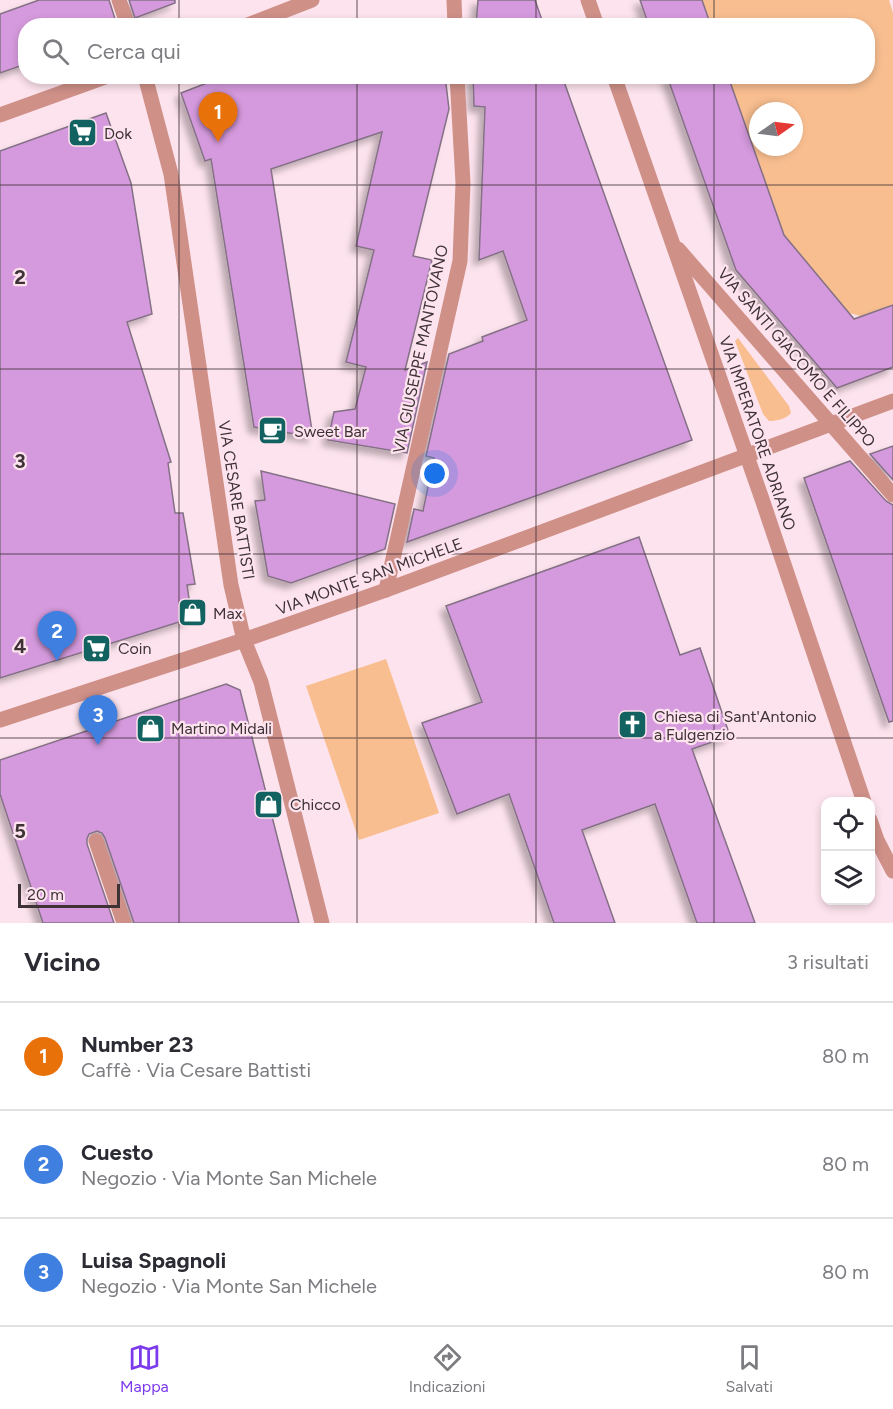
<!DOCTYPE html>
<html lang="it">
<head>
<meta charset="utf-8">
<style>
	:root { --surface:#fff; --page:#f2f2f3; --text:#2b2b33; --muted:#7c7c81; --line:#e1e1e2; --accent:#7c3aed }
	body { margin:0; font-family:Figtree,sans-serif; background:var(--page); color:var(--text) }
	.controls { position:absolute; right:18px; bottom:18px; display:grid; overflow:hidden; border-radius:12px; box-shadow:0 3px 9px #0003 }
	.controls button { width:54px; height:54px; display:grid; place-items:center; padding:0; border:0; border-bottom:2px solid var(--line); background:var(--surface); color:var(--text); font:30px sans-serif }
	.compass { position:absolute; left:749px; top:102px; width:54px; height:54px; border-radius:50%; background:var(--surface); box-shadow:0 3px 9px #0003; rotate:76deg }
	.scale { position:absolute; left:18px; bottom:15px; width:102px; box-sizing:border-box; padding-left:6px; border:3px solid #3e3237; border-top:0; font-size:16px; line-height:21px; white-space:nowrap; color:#3e3237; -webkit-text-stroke:4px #fde3ed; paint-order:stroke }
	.you { position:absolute; left:435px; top:474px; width:21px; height:21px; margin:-15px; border:4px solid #fff; border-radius:50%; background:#1a73e8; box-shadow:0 0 0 9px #1a73e833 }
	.badge { display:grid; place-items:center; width:39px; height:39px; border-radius:50%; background:var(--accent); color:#fff; font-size:20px; font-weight:700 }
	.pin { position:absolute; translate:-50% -50px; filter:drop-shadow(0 2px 3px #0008) }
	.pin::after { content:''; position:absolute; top:32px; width:21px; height:18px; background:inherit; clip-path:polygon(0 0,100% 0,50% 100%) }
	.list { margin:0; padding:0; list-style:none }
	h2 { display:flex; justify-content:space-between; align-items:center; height:78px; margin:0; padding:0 24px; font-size:26px }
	h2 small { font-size:20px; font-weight:400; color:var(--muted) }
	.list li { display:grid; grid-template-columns:39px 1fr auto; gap:18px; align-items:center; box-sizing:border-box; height:108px; padding:0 24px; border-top:2px solid var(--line) }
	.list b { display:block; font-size:22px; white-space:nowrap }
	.list p { margin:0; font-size:20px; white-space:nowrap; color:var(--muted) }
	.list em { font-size:20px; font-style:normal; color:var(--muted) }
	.icon { flex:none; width:33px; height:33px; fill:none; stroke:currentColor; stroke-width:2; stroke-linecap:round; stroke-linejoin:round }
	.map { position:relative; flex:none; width:893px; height:923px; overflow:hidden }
	.search { position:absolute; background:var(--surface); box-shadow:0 3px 9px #0003; left:18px; right:18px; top:18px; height:66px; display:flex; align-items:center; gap:15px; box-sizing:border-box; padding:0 21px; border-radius:24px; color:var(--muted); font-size:22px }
	.sheet { height:402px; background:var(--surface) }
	nav { display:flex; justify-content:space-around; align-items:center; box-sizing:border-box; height:84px; border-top:2px solid var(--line); background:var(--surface); font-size:16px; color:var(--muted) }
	nav a { display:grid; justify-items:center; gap:3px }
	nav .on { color:var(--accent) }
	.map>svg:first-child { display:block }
</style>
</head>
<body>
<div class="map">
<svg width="893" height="923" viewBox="0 0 893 923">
	<defs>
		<filter id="shadow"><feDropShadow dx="-5.5" dy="5.5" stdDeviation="3" flood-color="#0004"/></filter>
	</defs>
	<rect width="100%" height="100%" fill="#fde3ed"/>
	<g fill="#f8be90" fill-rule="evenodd">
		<path d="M702 0H889L893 13V305L861 316 849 313 784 235 728 77 868 76V26L711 25ZM758 111H794V147H758Z"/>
		<path d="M738 338 789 406 791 413C786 419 777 421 769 421L763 414 735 341Z"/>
		<polygon points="386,659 439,813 359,840 306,686"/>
	</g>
	<g fill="#d59add" stroke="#847186" stroke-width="1.5" filter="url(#shadow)">
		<polygon points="39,0 109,0 117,25 26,26 26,64 0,73 0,14"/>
		<polygon points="129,0 175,0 175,3 135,18"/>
		<polygon points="478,0 535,0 544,26 476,26"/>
		<polygon points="640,0 702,0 711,26 649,26"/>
		<polygon points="225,76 445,76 449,109 413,256 432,260 405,370 427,362 407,453 328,440 334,412 355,409 366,367 346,362 374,250 356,246 382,132 271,169 313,437 254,427 211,159 205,161 181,93"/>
		<polygon points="473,76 562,76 692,440 407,542 414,509 423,511 434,458 426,456 449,354 483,341 482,337 527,320 503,251 479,260 485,107 474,106"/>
		<polygon points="667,76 728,76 784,235 854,319 893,305 893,367 837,388 736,270"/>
		<polygon points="106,113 131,183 152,314 127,322 171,462 168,463 175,513 183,513 195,584 187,585 192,618 0,678 0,151"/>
		<polygon points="893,446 893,480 870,454"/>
		<polygon points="850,461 886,501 893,505 893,721 889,722 804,478"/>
		<polygon points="261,471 395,504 385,549 291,583 268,576 255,501 265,500"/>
		<polygon points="639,537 680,655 700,648 730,736 692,749 755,923 697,923 655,804 582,830 615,923 554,923 509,794 457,814 422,723 482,702 446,606"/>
		<polygon points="226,684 240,690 299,923 134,923 105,838 102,833 97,831 89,834 87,839 87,844 114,923 43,923 0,794 0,760"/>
	</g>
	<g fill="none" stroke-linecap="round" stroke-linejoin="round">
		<g stroke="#cf9088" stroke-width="15">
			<polyline points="119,0 128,26"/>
			<polyline points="454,0 455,26"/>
			<polyline points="588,0 597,26"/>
			<polyline points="245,26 312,0"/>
			<polyline points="145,76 171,174 231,585 244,640 261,682 322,923"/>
			<polyline points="614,76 762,499 864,802"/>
			<polyline points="0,115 108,76"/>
			<polyline points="678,249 893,495"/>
			<polyline points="386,590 460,261 463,183 457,76"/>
			<polyline points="0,720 244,640 386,590 893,401"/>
			<polyline points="870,820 877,840 893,871"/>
			<polyline points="96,841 124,923"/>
		</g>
	</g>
	<path fill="none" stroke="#3e3237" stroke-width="1.5" stroke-opacity="0.55" d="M179 0V26M357 0V26M536 0V26M714 0V26M179 76V923M357 76V923M536 76V923M714 76V923M0 185H893M0 369H893M0 554H893M0 738H893"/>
	<defs>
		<symbol id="supermarket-square" viewBox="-11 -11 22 22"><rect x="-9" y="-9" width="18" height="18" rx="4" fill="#116260" stroke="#fde3ed"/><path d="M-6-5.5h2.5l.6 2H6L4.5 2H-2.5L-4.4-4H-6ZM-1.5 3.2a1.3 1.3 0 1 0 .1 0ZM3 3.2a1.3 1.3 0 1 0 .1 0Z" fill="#fff"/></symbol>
		<symbol id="cafe-square" viewBox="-11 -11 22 22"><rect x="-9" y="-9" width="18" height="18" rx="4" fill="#116260" stroke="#fde3ed"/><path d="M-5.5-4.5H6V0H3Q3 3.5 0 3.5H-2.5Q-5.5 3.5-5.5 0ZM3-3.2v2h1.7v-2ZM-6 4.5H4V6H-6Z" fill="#fff"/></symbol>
		<symbol id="shop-square" viewBox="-11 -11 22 22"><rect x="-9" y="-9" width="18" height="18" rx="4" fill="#116260" stroke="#fde3ed"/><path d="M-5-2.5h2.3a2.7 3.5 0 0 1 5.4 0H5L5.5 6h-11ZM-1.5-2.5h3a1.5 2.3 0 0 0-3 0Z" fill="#fff"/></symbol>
		<symbol id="church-square" viewBox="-11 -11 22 22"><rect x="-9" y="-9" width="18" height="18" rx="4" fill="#116260" stroke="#fde3ed"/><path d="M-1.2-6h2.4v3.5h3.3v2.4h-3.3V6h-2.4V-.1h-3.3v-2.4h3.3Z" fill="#fff"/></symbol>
	</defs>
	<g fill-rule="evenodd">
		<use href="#supermarket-square" x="66" y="116" width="33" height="33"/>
		<use href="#cafe-square" x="256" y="414" width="33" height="33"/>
		<use href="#shop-square" x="176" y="596" width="33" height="33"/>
		<use href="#supermarket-square" x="80" y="632" width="33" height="33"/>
		<use href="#church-square" x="616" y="708" width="33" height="33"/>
		<use href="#shop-square" x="134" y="712" width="33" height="33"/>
		<use href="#shop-square" x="252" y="788" width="33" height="33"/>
	</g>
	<g text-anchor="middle" stroke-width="4.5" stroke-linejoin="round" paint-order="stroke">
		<g font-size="16" fill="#3e3237" stroke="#fde3ed" text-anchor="start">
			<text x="104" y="139">Dok</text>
			<text x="294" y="437">Sweet Bar</text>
			<text x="213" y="619">Max</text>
			<text x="118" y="654">Coin</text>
			<text x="654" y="722">Chiesa di Sant'Antonio<tspan x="654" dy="18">a Fulgenzio</tspan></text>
			<text x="171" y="734">Martino Midali</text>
			<text x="290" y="810">Chicco</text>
		</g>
		<g font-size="16" fill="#3e3237" stroke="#fde3ed">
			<text transform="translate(420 349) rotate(-78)" y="6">VIA GIUSEPPE MANTOVANO</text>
			<text transform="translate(797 357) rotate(49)" y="6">VIA SANTI GIACOMO E FILIPPO</text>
			<text transform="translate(758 433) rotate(71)" y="6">VIA IMPERATORE ADRIANO</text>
			<text transform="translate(237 500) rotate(81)" y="6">VIA CESARE BATTISTI</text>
			<text transform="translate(369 576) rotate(-20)" y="6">VIA MONTE SAN MICHELE</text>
		</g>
	</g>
	<g font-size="20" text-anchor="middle" font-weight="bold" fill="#3e3237" stroke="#fde3ed" stroke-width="4.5" stroke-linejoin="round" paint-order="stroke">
		<text x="20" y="284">2</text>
		<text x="20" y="468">3</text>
		<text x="20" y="653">4</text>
		<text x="20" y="838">5</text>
	</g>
</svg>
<div class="controls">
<button><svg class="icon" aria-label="locate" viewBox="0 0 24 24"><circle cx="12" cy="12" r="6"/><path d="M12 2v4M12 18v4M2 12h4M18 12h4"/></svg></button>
<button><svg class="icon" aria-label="layers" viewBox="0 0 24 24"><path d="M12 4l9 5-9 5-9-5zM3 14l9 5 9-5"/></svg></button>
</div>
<svg class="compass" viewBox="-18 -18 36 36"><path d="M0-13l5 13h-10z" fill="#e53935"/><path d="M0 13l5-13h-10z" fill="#7c7c81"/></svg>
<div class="scale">20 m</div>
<div class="you"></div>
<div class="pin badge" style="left:218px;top:142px;background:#e8710a">1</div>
<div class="pin badge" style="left:57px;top:661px;background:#3f7fe0">2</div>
<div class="pin badge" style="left:98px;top:745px;background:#3f7fe0">3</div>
<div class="search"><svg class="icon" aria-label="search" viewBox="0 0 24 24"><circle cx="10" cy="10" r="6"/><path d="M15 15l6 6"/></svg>Cerca qui</div>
</div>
<section class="sheet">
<h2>Vicino<small>3 risultati</small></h2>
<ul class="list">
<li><span class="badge" style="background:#e8710a">1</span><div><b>Number 23</b><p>Caffè · Via Cesare Battisti</p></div><em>80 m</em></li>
<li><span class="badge" style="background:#3f7fe0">2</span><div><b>Cuesto</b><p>Negozio · Via Monte San Michele</p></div><em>80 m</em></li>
<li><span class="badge" style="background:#3f7fe0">3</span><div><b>Luisa Spagnoli</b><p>Negozio · Via Monte San Michele</p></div><em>80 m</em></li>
</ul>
</section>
<nav>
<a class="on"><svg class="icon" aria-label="map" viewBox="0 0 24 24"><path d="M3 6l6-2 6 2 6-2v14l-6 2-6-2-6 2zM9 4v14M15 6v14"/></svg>Mappa</a>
<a><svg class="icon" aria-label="directions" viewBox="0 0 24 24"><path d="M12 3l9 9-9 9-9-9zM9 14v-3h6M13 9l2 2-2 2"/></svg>Indicazioni</a>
<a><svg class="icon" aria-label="saved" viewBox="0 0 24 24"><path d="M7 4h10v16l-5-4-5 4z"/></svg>Salvati</a>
</nav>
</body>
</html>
